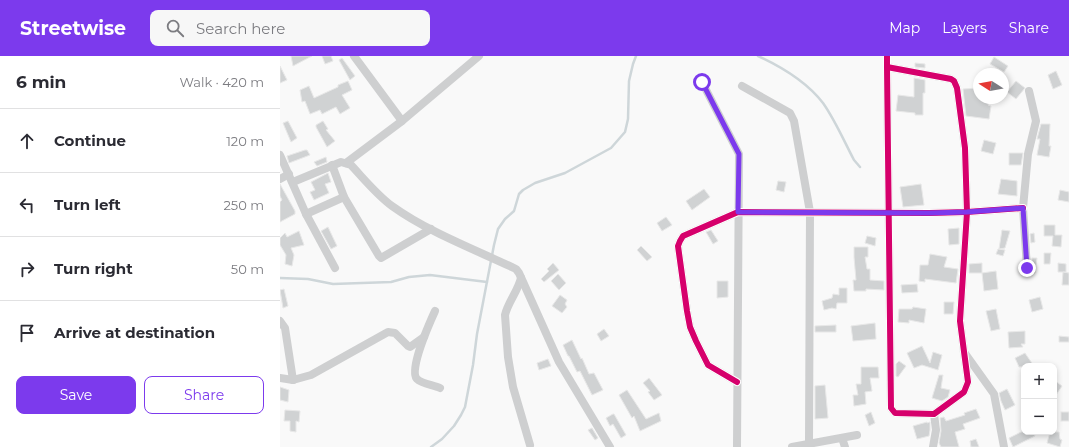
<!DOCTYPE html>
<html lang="en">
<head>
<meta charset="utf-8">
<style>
	:root { --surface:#fff; --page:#f7f7f7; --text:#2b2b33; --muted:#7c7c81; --line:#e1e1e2; --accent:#7c3aed }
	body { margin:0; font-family:Montserrat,sans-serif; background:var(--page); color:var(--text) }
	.controls { position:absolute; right:12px; bottom:12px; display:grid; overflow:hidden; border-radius:8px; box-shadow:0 2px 6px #0003 }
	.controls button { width:36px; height:36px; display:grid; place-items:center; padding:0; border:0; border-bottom:1px solid var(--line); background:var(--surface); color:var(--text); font:20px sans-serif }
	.compass { position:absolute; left:693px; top:12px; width:36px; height:36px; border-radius:50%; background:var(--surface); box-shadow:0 2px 6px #0003; rotate:281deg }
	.stop { position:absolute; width:12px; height:12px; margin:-9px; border:3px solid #7c3aed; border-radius:50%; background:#fff }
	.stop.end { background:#7c3aed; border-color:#fff; box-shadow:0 1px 4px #0008 }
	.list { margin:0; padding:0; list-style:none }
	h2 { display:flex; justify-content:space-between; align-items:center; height:52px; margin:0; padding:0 16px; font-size:17px }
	h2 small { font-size:13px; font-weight:400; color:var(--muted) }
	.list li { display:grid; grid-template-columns:26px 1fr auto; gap:12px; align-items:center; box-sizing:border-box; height:64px; padding:0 16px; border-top:1px solid var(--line) }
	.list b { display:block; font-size:15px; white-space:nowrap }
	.list em { font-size:13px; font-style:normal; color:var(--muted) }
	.actions { display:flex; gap:8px; padding:12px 16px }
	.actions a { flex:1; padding:9px 0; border:1px solid var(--accent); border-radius:8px; text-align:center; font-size:14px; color:var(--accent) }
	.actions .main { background:var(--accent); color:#fff }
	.icon { flex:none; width:22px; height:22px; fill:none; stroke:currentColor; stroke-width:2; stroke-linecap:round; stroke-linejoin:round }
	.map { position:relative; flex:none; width:789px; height:391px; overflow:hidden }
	header { display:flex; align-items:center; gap:24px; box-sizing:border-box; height:56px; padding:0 20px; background:var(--accent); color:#fff }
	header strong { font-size:19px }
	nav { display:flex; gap:22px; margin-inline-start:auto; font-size:14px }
	.search { width:280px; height:36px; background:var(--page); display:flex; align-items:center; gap:10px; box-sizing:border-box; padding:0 14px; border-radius:8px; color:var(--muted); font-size:15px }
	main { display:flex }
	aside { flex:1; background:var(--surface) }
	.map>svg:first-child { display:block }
</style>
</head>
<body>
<header>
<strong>Streetwise</strong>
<div class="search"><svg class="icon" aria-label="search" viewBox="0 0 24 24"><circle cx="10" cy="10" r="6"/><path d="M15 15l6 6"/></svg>Search here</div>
<nav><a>Map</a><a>Layers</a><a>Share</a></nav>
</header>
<main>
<aside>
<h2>6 min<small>Walk · 420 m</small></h2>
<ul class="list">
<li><svg class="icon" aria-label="ahead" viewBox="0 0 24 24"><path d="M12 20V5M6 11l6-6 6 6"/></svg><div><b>Continue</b></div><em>120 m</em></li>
<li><svg class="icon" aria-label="left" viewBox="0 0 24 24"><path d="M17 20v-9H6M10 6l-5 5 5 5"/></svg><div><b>Turn left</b></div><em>250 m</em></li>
<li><svg class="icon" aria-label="right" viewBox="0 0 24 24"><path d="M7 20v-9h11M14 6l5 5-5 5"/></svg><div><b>Turn right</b></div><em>50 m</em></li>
<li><svg class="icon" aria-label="arrive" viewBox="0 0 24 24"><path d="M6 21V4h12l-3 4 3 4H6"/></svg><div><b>Arrive at destination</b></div></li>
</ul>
<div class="actions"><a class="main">Save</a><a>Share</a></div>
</aside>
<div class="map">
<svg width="789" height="391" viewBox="0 0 789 391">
	<rect width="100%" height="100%" fill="#f9f9f9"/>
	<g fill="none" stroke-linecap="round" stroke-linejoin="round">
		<g stroke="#ced6d9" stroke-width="2.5">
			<path d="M478 0C502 11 526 25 543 47 555 64 564 85 574 104L580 111"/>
			<polyline points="0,222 28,223 53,228 111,226 129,221 150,219 207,226"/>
			<polyline points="151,391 162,383 174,370 181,359 185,351 193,309 197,278 214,189 218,173 225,163 234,155 239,138 243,134 255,127 285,117 331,92 345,76 348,63 349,25 353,8 356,0"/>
		</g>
	</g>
	<g fill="#d0d2d3" stroke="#e8e8e8">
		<polygon points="11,0 32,0 13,10"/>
		<polygon points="42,0 51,0 53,5 45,8"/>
		<polygon points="714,1 728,10 724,16 710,8"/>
		<polygon points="62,2 75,20 70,24 59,4"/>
		<polygon points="635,7 645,8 645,12 635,11"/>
		<polygon points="0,10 7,24 0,27"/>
		<polygon points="776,15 782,29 773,33 768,19"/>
		<polygon points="634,22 645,24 645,37 643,37 643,59 635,59 635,57 616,55 618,39 634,41"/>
		<polygon points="68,25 72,34 62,39 70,52 60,58 56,51 42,58 40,54 30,58 25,45 22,46 20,34 29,30 34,42 58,31 58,29"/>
		<polygon points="736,25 745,32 736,43 727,36"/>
		<polygon points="699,32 699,42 710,42 708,49 711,50 709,63 686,60 683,33"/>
		<polygon points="8,65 17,82 11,86 3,67"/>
		<polygon points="43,65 48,73 46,74 55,85 47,91 36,71 36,69"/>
		<polygon points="761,68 770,68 769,90 771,90 769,101 757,99 760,83 757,83"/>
		<polygon points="704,84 716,87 713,98 701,95"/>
		<polygon points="25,94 27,94 30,99 9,107 7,100"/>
		<polygon points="729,97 743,97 741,109 729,109"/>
		<polygon points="46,101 47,106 37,110 34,106"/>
		<polygon points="48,117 51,126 45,128 49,137 34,144 30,136 35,134 31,126"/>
		<polygon points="721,123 737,125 737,140 718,138"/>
		<polygon points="498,125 506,126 504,136 496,134"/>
		<polygon points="0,128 15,155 15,158 0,166 0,146 2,144 0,140"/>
		<polygon points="641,128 644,149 623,151 620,131"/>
		<polygon points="424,133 430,141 412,154 406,145"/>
		<polygon points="780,134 789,136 789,146 778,144"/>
		<polygon points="386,161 392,169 382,175 377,167"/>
		<polygon points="764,169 775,169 775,179 782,179 781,191 772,190 773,180 764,180"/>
		<polygon points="48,171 57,190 51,193 41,175"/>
		<polygon points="679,172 679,188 669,189 668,173"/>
		<polygon points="431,174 438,185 433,188 426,176"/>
		<polygon points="722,174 730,175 725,192 719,193"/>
		<polygon points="19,175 24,189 11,192 14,199 12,210 5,208 6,199 0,189 0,182 5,177 7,181"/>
		<polygon points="754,177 755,186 751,187 750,178"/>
		<polygon points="587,180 596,182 595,190 585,187"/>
		<polygon points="361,190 372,201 367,205 357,194"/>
		<polygon points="574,191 588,191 588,201 585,201 587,213 590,213 590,224 604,225 604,234 586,233 586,235 574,235 573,224 576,224 574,201"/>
		<polygon points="718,193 725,194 723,200 716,198"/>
		<polygon points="764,197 771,197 770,208 764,208"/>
		<polygon points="650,198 667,201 664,211 678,213 676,227 645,223 645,226 639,225 640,209 648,209"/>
		<polygon points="752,202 757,202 755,217 750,217 752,212"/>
		<polygon points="273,207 279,214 264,226 261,223 269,215 267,213"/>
		<polygon points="702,207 702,217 689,217 689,208"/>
		<polygon points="778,207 786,208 786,216 778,216"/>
		<polygon points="716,215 718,233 704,235 702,217"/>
		<polygon points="783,216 789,217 789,229 782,229"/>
		<polygon points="278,218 286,227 279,234 271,225"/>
		<polygon points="437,225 448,225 448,241 437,242"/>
		<polygon points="637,228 638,236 622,237 621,229"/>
		<polygon points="559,232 567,232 567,247 557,247 556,253 552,252 544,254 542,245 552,242 553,238 559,239"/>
		<polygon points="4,233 8,250 3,252 0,234"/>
		<polygon points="280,239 287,244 285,248 287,251 282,257 272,250"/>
		<polygon points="760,241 763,253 752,256 749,244"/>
		<polygon points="664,246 674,246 673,258 664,258"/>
		<polygon points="633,251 646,253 644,267 629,264 629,267 618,266 619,253 632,253"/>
		<polygon points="716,253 720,273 711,275 706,255"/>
		<polygon points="595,267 596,283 573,285 571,270"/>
		<polygon points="556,269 556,276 535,276 535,270"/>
		<polygon points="324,273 329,280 321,285 317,278"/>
		<polygon points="745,275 745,288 741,288 743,291 729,292 728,276"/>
		<polygon points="779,280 789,281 789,286 779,286"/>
		<polygon points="292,284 301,303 302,302 309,318 314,317 323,334 312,339 300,315 297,316 289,300 288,300 283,289"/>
		<polygon points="642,290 650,307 653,296 662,299 658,314 642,309 634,312 627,297"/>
		<polygon points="745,297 747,300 754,310 739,311 735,302"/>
		<polygon points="268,303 271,310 259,314 257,307"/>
		<polygon points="619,305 626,310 618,321 616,320 616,308"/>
		<polygon points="581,311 598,311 599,322 590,322 592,335 585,336 586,348 574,350 573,339 578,339 576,328 581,328"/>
		<polygon points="659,319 663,319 661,332 670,334 668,341 662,345 652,342"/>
		<polygon points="369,322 382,339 374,344 368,336 370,335 363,327"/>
		<polygon points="774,324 782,330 774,342"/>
		<polygon points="545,329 548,362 535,363 535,330"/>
		<polygon points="0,331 9,334 8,346 0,344"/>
		<polygon points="727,333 735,349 725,354 721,345 719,337"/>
		<polygon points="347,334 366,363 379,357 381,365 360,375 354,360 352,362 339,339"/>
		<polygon points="696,353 700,362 683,368 685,373 675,376 679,391 661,391 659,387 661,375 660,362 664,361 666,365 685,359 684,357"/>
		<polygon points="5,354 20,355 19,366 16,365 16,376 10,375 10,365 4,365"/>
		<polygon points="591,356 595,367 589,370 585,359"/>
		<rect x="781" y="356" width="8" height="9"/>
		<polygon points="333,358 334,358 346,379 341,382 333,368 330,370 326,362"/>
		<polygon points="647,366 647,367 650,366 650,374 649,380 637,383 633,370"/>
		<polygon points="312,372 318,382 315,384 308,374"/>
		<polygon points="741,376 753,376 755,380 733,391 729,382"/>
		<polygon points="770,376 779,376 780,383 782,384 780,391 767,387"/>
		<polygon points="696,383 699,391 691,391 690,385"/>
	</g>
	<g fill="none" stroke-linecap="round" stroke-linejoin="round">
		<g stroke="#cecfd0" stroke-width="8">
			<polyline points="74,0 122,65 199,0"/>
			<polyline points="607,11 671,23 674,25 677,32 685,92 687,156 680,265 688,326 684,336 654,358 615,357 611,352 607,11 607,0"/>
			<polyline points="422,26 459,98 457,391"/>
			<polyline points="462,30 510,57 514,65 530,156 529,388"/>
			<polyline points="0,99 26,158 55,212"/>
			<polyline points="66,107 122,65"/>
			<polyline points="52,109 64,141 99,200 101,202 151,173"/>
			<polyline points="0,123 9,118"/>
			<path d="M13 126 61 106 71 109C84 123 97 139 112 150 148 176 196 194 236 213L239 217 279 306 330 391"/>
			<polyline points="26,158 64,141"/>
			<polyline points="747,212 743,152 748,98 756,65 749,35"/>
			<path d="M241 222C238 235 228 246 225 259L228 301 233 331 250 389"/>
			<path d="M155 255C150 266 128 315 137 323 142 328 154 329 160 332"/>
			<polyline points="0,265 5,272 13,324"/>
			<polyline points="684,296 714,338 724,391"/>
			<polyline points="0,322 13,324 31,319 108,276 115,277 128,290 130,291 144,281"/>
			<polyline points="457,326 428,309 416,285 410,271 407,255 398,190 400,185 403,180 458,156 649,157 687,156 743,152"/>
			<polyline points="562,382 565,391"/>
			<polyline points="512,391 577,379"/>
			<polyline points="653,391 656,374 654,358"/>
		</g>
		<defs>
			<g id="cycleway">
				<polyline points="607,11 671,23 674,25 677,32 685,92 687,156 680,265 688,326 684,336 654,358 615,357 611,352 607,11 607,0"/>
				<polyline points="457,326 428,309 416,285 410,271 407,255 398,190 400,185 403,180 458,156 649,157 687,156 743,152"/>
			</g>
		</defs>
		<use href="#cycleway" stroke="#fff" stroke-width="8"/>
		<use href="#cycleway" stroke="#d6006c" stroke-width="6"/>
	</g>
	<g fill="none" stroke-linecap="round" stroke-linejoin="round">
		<polyline stroke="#7c3aed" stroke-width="5" points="422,26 459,98 458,156 649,157 687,156 743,152 747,212"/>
	</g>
</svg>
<div class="controls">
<button>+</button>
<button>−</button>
</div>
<svg class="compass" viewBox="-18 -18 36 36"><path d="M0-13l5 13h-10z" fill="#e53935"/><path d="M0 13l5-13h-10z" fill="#7c7c81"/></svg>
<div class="stop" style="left:422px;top:26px"></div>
<div class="stop end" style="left:747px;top:212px"></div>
</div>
</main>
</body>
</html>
